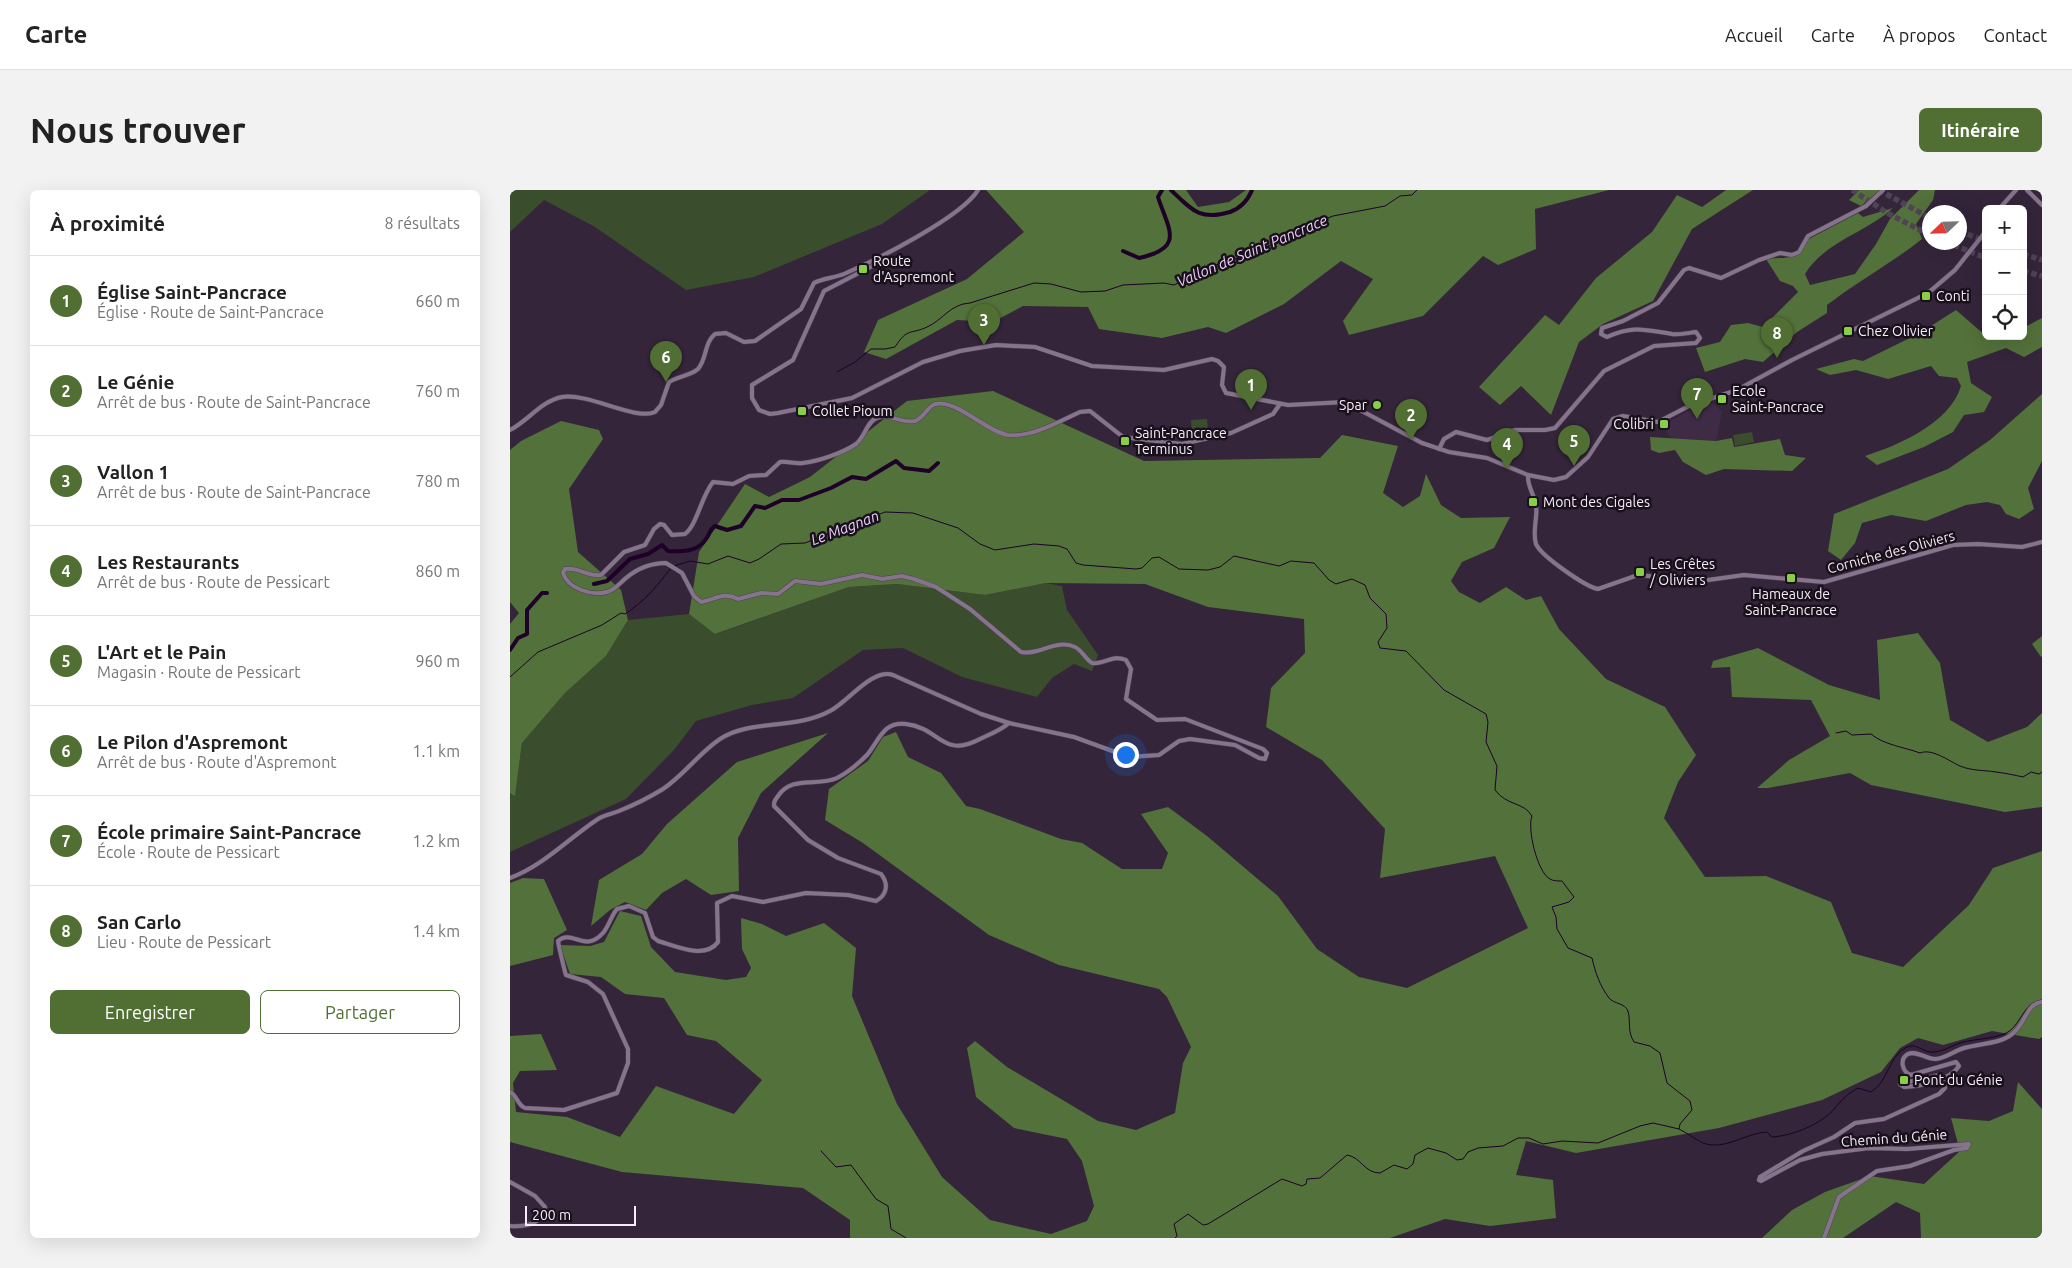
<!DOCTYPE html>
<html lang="fr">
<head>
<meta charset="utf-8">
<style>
	:root { --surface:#fff; --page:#f2f2f2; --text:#222; --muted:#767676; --line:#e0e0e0; --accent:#516f33 }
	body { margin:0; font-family:Ubuntu,sans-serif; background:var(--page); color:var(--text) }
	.controls { position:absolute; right:15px; top:15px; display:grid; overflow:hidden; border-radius:8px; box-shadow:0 5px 20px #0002 }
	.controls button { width:45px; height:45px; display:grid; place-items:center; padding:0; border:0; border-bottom:1px solid var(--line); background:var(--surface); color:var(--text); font:25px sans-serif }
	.compass { position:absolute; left:1412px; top:15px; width:45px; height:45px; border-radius:50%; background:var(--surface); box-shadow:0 5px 20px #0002; rotate:247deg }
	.scale { position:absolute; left:15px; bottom:12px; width:111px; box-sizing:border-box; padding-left:5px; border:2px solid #f6ecf9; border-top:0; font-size:14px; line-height:18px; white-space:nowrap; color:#f6ecf9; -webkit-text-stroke:4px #18111b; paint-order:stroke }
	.you { position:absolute; left:615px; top:564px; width:18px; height:18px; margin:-12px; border:4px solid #fff; border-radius:50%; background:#1a73e8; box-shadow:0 0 0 8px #1a73e833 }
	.badge { display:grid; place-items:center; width:32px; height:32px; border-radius:50%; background:var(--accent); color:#fff; font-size:16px; font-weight:700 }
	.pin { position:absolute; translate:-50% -41px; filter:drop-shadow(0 1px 2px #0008) }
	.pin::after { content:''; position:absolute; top:26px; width:18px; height:15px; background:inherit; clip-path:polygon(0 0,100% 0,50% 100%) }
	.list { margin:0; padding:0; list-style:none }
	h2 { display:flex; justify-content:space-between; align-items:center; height:65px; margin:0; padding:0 20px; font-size:21px }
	h2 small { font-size:16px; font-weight:400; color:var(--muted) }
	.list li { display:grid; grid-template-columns:32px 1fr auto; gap:15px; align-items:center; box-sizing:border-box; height:90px; padding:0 20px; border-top:1px solid var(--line) }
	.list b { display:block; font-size:19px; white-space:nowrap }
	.list p { margin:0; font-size:16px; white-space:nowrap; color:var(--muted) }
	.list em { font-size:16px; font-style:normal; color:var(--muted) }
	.actions { display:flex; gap:10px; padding:15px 20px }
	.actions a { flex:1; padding:11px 0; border:1px solid var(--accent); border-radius:8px; text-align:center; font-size:18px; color:var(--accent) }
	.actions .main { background:var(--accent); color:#fff }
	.icon { flex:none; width:28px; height:28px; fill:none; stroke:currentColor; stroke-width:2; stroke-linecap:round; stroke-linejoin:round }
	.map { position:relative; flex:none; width:1532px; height:1048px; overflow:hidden; border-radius:8px }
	header { display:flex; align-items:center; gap:30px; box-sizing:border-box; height:70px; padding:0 25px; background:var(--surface); border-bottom:1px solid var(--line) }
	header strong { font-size:24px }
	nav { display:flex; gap:28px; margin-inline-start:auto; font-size:18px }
	.intro { display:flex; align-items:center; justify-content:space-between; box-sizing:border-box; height:120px; padding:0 30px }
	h1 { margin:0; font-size:35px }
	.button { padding:12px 22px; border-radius:8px; background:var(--accent); color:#fff; font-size:18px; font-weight:700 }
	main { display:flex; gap:30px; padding:0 30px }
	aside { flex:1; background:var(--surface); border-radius:8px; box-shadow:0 5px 20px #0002 }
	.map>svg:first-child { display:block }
</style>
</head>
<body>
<header>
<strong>Carte</strong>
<nav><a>Accueil</a><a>Carte</a><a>À propos</a><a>Contact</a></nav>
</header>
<div class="intro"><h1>Nous trouver</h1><a class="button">Itinéraire</a></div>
<main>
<aside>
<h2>À proximité<small>8 résultats</small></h2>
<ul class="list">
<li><span class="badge">1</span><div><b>Église Saint-Pancrace</b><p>Église · Route de Saint-Pancrace</p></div><em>660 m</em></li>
<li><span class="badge">2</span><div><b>Le Génie</b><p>Arrêt de bus · Route de Saint-Pancrace</p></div><em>760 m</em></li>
<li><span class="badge">3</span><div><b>Vallon 1</b><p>Arrêt de bus · Route de Saint-Pancrace</p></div><em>780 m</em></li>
<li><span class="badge">4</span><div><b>Les Restaurants</b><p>Arrêt de bus · Route de Pessicart</p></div><em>860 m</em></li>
<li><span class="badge">5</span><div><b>L'Art et le Pain</b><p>Magasin · Route de Pessicart</p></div><em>960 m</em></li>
<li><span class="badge">6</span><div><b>Le Pilon d'Aspremont</b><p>Arrêt de bus · Route d'Aspremont</p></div><em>1.1 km</em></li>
<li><span class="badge">7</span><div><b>École primaire Saint-Pancrace</b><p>École · Route de Pessicart</p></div><em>1.2 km</em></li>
<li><span class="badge">8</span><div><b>San Carlo</b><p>Lieu · Route de Pessicart</p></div><em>1.4 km</em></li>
</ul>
<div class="actions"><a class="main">Enregistrer</a><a>Partager</a></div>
</aside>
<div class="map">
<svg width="1532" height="1048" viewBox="0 0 1532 1048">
	<rect width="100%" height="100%" fill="#34253a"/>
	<polygon fill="#3f2b46" points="1203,213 1212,222 1206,251 1163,249 1157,243 1155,234 1182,219"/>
	<g fill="#3a4d2c">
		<polygon points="0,0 420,0 372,34 244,87 176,100 85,37 34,10 0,42"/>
		<polygon points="697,229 698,241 682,243 681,230"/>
		<polygon points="1242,242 1244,252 1225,256 1223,245"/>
		<polygon points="536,393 552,396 557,420 588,465 582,481 564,474 542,488 527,507 452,487 393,458 353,460 283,508 242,515 186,531 164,560 116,609 0,662 0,603 5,605 12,553 55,503 96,466 118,430 179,424 206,444 339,397 387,394 475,405"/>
	</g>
	<g fill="#53713b">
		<polygon points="476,0 676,0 688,17 719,12 736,0 1099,0 1025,19 1026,59 988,75 973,66 913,126 839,145 833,131 863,89 831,71 774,114 716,143 698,137 652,148 589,139 578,117 513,116 483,132 447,130 376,169 354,162 368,130 457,89 514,42"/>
		<polygon points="1216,0 1243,0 1182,39 1143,111 1093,134 1069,152 1041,225 1011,196 990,215 969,197 1035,125 1049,135 1086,88 1142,42 1167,5 1192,17"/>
		<polygon points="1349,0 1370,0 1351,16 1339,10"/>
		<path d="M1409 0H1425L1423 10 1406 34 1412 49C1382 73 1348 91 1317 115V123L1287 142 1253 172 1235 169 1195 182 1186 158 1210 152 1221 135 1238 133 1253 137 1288 102 1283 96 1270 91 1256 69C1276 67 1289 71 1297 50L1348 23 1353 27 1383 18C1356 43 1315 51 1295 84L1300 95 1345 84 1366 54 1380 29Z"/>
		<path d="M1446 120 1476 146H1513V138L1532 128V157L1514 167 1496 158 1457 172 1461 193 1482 207 1474 222 1454 225 1443 242 1414 257 1367 275 1355 266C1389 255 1440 233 1451 196L1447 188 1429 186 1421 176 1378 189 1346 180 1320 185 1306 179 1344 169 1353 171 1410 143Z"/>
		<polygon points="483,201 634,271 810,268 832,245 888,256 873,303 893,317 910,306 916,284 931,315 951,328 1000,327 984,358 952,372 941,391 949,402 970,413 996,397 1016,410 1031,406 1049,439 1096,489 1155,517 1186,565 1168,592 1154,628 1195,687 1256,686 1321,712 1342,763 1393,777 1459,715 1483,678 1532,661 1532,847 1529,849 1482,841 1433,855 1408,848 1390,858 1371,882 1312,910 1209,938 1066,963 1016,951 1006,985 1043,990 1046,1028 980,1036 935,1029 880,1048 340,1048 340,1030 293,998 112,982 0,952 0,846 31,844 47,880 10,881 3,893 6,922 57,927 110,947 146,896 224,924 252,890 206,851 177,845 154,808 115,804 91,787 60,784 50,755 80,756 94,752 110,721 131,726 141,757 165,782 216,790 236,787 241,778 232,759 231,728 252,734 276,746 314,733 346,758 342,806 387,914 432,987 480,1030 541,1044 577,1031 584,1016 572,971 557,949 504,938 466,907 457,858 465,851 497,877 588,931 626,940 665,923 673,873 681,857 657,807 649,799 549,775 479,745 353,653 315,630 319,599 358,571 373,547 386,542 398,567 431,583 456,616 470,619 551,649 572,653 612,679 652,679 658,663 631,624 658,617 697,646 768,706 807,759 849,787 897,798 1018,738 985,666 870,688 875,639 812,570 756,537 761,498 795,463 794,429 698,417 635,394 536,393 475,405 387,394 339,397 205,444 179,424 189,362 235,294 259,307 300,287 397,211"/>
		<polygon points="1532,204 1532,271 1518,298 1524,319 1509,329 1496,324 1490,315 1477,312 1456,315 1416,331 1381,325 1352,333 1345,353 1331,370 1318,361 1324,324 1438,279 1480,250"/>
		<polygon points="51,231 89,240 93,249 59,299 68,362 111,400 118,430 96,466 55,503 12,553 5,606 0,603 0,434 9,423 0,412 0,260 11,251"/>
		<polygon points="1140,247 1206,251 1222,248 1224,257 1270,249 1275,265 1296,268 1282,281 1214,279 1196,285 1173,272 1165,260 1149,263 1141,260"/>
		<polygon points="1408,443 1430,473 1440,530 1478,552 1517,537 1532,523 1532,617 1495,622 1361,595 1340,583 1258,598 1247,598 1279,570 1320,546 1301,510 1222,507 1220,477 1201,478 1203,471 1248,458 1319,495 1370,510 1367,450"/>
		<polygon points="1532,446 1532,466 1531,467 1522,454"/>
		<polygon points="318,543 251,603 228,648 229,701 201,705 176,689 152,703 136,720 115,712 100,720 81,736 89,690 132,664 157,634 227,572"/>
		<polygon points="13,688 34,689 57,740 44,748 43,765 0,776 0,693"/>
		<polygon points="1508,892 1532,919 1532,1048 1411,1048 1410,1023 1386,1012 1333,1048 1252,1048 1282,1020 1315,1002 1360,986 1414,994 1450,961 1441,928 1479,931 1503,921"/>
	</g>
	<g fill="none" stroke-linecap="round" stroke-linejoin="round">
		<g stroke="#1e0028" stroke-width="1">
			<path d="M327 182 345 172 361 159H375L385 157C398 137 400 145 417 137 433 130 440 114 460 113L524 93 541 94 571 102 595 101 613 95 654 93 664 95 706 75 744 63 800 35 823 26 875 16 890 6 902 5 907 0"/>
			<path d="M164 376 180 371 198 374 218 366 240 373 249 369 271 354 295 353 375 322 403 323 448 338 470 354 485 360 524 354 549 356 557 359 566 373 573 375 626 379 632 378 642 368 649 367 669 379 698 380 710 377 724 366 769 376 781 371 804 373 819 390 826 394 842 389 855 395 860 408 876 424 877 438 868 452 870 458 896 461 934 500 976 524 978 532 976 552 987 576 985 600C997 616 1014 612 1022 626 1017 638 1027 682 1040 689 1043 691 1048 691 1052 691L1064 707 1059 712 1042 717 1046 727 1047 739 1058 758 1082 768C1085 782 1090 796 1099 808 1104 814 1115 813 1118 821 1121 832 1117 841 1124 852L1140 856 1150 863 1157 893 1180 911 1182 920 1170 934 1169 939C1177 943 1185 949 1193 953 1214 961 1236 943 1257 942L1262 947C1282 946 1312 934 1325 918 1333 909 1337 904 1348 898L1361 902C1378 892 1378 868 1395 858 1406 852 1411 861 1420 862 1432 863 1442 855 1453 852 1466 849 1481 849 1494 844 1512 837 1511 813 1532 810"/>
			<path d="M0 487 28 462 92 435 111 423 115 424C134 412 147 396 161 378"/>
			<path d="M1326 543 1336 541 1342 545 1361 544C1374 555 1394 557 1410 563 1422 558 1439 571 1450 576 1462 581 1474 580 1486 582 1495 583 1504 585 1513 587L1521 582 1529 584 1532 582"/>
			<polyline points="311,961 326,977 341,975 366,1009 378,1016 381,1039 396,1048"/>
			<path d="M665 1048 667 1046 664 1034 678 1024 693 1035 698 1034 772 989 792 996 796 994 797 989 810 988 837 965C851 967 854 983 870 983L884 975 897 979 903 974 905 965 918 958 936 963 947 970 953 969 958 962 968 958 993 956 1008 948H1019L1033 954 1052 951 1088 953 1130 936 1143 933 1169 939"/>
		</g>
		<g stroke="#1e0028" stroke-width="4">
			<path d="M661 0C682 20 690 31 720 22 731 18 738 10 742 0"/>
			<path d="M613 61 629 68C676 58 658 39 648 7L652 0"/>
			<path d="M84 394 97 391 120 369 138 364 152 355 158 361C171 362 188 362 196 349 200 344 199 340 205 336L217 340 231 336 245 316 255 318 272 310H289L321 298 342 287 356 289 386 271 394 278 419 281 428 273"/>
			<polyline points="0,460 8,448 17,444 17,420 32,403 37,403"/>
		</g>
		<g stroke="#514357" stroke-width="5.5" stroke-dasharray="5.5 3" stroke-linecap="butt">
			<polyline points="1342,0 1379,24 1420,45"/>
			<polyline points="1369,0 1420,28"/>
			<polyline points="1450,41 1476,52"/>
			<polyline points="1436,52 1476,68"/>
			<polyline points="1513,64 1532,70"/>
			<polyline points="1513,81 1532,86"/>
		</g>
		<defs>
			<g id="tertiary">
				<polyline points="1517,0 1532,15"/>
				<polyline points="1489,19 1506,0"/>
				<polyline points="370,68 368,73 314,101 283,170 242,195 242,208 249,220 260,224 268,223 342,208 413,172 450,161 486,155 525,157 582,176 654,180 702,169 708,171 714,177 712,195 716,203 778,215 835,212 912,253 939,262 977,268 1018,285 1044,290 1056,287 1078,267 1103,229 1113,226 1148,232 1179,216 1227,200 1282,170 1418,103 1445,80 1476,41"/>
				<path d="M0 240C18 231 31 211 52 207 80 203 125 231 145 222L151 215 159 192C168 186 180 186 188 179 197 169 194 153 205 144L216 143 234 152 245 151 291 119 304 93C313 88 324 88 334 84 364 71 452 27 468 0"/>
				<path d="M929 259 934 249 946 242 977 250 1005 240H1035L1045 238 1094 181 1144 156 1186 153 1190 148 1186 142C1178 143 1170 145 1162 144 1135 140 1124 135 1097 147L1091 144 1092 138 1113 131 1148 113 1174 80 1179 78 1211 88 1249 70 1270 63 1282 65 1289 62 1298 46 1356 16 1373 0"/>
				<path d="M1018 285C1017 296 1024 304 1026 315 1028 327 1022 341 1026 354 1031 366 1076 397 1088 399L1128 385 1191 391 1234 385 1314 392 1443 355 1468 354 1512 357 1532 352"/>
				<path d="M0 688C33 676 59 648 88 629 94 625 102 624 109 621 124 615 140 607 153 599 174 585 189 563 210 549 240 529 285 540 320 521 338 512 362 478 383 485L471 524 499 533 564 547 619 567 649 565 669 551 680 549 725 555 749 568 755 569 757 563 753 559 675 529 647 530 616 509 621 479 616 470C603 464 594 475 582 473 575 469 572 460 565 457 547 448 528 466 511 462L460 419 426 397 404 389 392 386 372 389 352 385 311 394 285 391 268 404 251 403 228 409C213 401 205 410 191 412L184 406 172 383 156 373C141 373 128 378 116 388 110 393 105 400 97 402 82 406 58 399 53 383L55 379C69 377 78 387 91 385L114 362 135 355 144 339 150 334 154 335 162 345 175 344C187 335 191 307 203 292L223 294 239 286 256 285 270 272C277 271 285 274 293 273 309 271 333 263 346 254 355 247 357 231 367 228 380 223 392 234 405 231 414 228 417 217 425 214 446 209 477 242 498 245 523 247 548 232 570 222L580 221 613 247 672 254 721 243 763 224 770 214"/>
				<path d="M1390 894 1394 897C1410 896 1440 891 1449 876L1446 872 1401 885C1392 882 1389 869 1398 864 1406 860 1416 869 1425 869 1434 869 1444 861 1454 858 1465 855 1477 854 1488 851 1518 843 1512 814 1532 812"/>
				<polyline points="1390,894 1429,885"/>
				<path d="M0 902C7 905 7 915 15 918L54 920 107 903 118 873V859L93 804 78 792 56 785C55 783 48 753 48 751 62 738 74 764 93 743 99 736 101 726 107 719L119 716 135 723 143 747 148 751C165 756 195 770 208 752L207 713 222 706 253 712 296 703 338 705 366 711C377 705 379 694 371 684L328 668 298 650 264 616C264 611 265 610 268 606 282 585 307 597 327 588 339 582 348 574 357 565 369 551 373 531 396 534 431 538 432 570 472 548 481 544 491 540 499 533"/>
				<path d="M0 992 25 1006 35 1017C32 1035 15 1037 0 1036"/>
				<polyline points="1314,1048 1329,1007 1367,981 1400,976 1444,960 1457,958 1459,954 1397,959 1359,958 1312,964 1290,970 1251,991 1249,990 1250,987 1293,961 1324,947 1345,933 1374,929 1429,904 1435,898 1434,891"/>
			</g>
		</defs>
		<use href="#tertiary" stroke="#504355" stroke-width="5"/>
		<use href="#tertiary" stroke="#86748c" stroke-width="4"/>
		<defs>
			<polyline id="tertiary-bridge" points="1429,885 1434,891"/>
		</defs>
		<use href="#tertiary-bridge" stroke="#504355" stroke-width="5" stroke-linecap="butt"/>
		<use href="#tertiary-bridge" stroke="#86748c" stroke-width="4"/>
	</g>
	<g fill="#8ace48" stroke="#18111b" stroke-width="2">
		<rect x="348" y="74" width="10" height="10" rx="2.5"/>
		<rect x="1411" y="101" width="10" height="10" rx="2.5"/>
		<rect x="1333" y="136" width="10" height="10" rx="2.5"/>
		<rect x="1207" y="204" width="10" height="10" rx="2.5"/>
		<circle cx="867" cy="215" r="5"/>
		<rect x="287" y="216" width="10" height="10" rx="2.5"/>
		<rect x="1149" y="229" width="10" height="10" rx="2.5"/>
		<rect x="610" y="246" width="10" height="10" rx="2.5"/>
		<rect x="1018" y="307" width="10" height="10" rx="2.5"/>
		<rect x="1125" y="377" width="10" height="10" rx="2.5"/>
		<rect x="1276" y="383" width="10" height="10" rx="2.5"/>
		<rect x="1389" y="885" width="10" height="10" rx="2.5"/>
	</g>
	<g text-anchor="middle" stroke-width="5" stroke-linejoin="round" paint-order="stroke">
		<g font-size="14" fill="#f6ecf9" stroke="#18111b" text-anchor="start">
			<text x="363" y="76">Route<tspan x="363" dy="16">d'Aspremont</tspan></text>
			<text x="1426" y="111">Conti</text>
			<text x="1348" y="146">Chez Olivier</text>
			<text x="1222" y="206">Ecole<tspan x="1222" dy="16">Saint-Pancrace</tspan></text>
			<text x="857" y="220" text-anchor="end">Spar</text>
			<text x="302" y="226">Collet Pioum</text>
			<text x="1144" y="239" text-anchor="end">Colibri</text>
			<text x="625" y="248">Saint-Pancrace<tspan x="625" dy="16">Terminus</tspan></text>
			<text x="1033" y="317">Mont des Cigales</text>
			<text x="1140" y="379">Les Crêtes<tspan x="1140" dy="16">/ Oliviers</tspan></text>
			<text x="1281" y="409" text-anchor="middle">Hameaux de<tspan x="1281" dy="16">Saint-Pancrace</tspan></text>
			<text x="1404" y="895">Pont du Génie</text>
		</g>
		<g font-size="14" fill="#f6ecf9" stroke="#18111b">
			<text transform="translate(1381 362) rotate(-15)" y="5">Corniche des Oliviers</text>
			<text transform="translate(1384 948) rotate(-4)" y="5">Chemin du Génie</text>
		</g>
		<g font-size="15" font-style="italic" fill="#ecccf8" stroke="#18111b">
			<text transform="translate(742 61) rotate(-23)" y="5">Vallon de Saint Pancrace</text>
			<text transform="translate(335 338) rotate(-21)" y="5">Le Magnan</text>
		</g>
	</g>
</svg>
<div class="controls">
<button>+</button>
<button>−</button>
<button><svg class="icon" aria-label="locate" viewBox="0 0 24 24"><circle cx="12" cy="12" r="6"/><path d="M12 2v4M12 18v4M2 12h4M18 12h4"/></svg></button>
</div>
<svg class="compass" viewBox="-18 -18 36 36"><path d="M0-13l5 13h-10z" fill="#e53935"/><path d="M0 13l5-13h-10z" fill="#767676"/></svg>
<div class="scale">200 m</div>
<div class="you"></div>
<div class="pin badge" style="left:741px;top:220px">1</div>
<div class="pin badge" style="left:901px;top:250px">2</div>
<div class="pin badge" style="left:474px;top:155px">3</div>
<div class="pin badge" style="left:997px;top:279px">4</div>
<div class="pin badge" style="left:1064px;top:276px">5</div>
<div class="pin badge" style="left:156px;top:192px">6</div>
<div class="pin badge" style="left:1187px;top:229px">7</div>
<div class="pin badge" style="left:1267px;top:168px">8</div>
</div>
</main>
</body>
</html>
